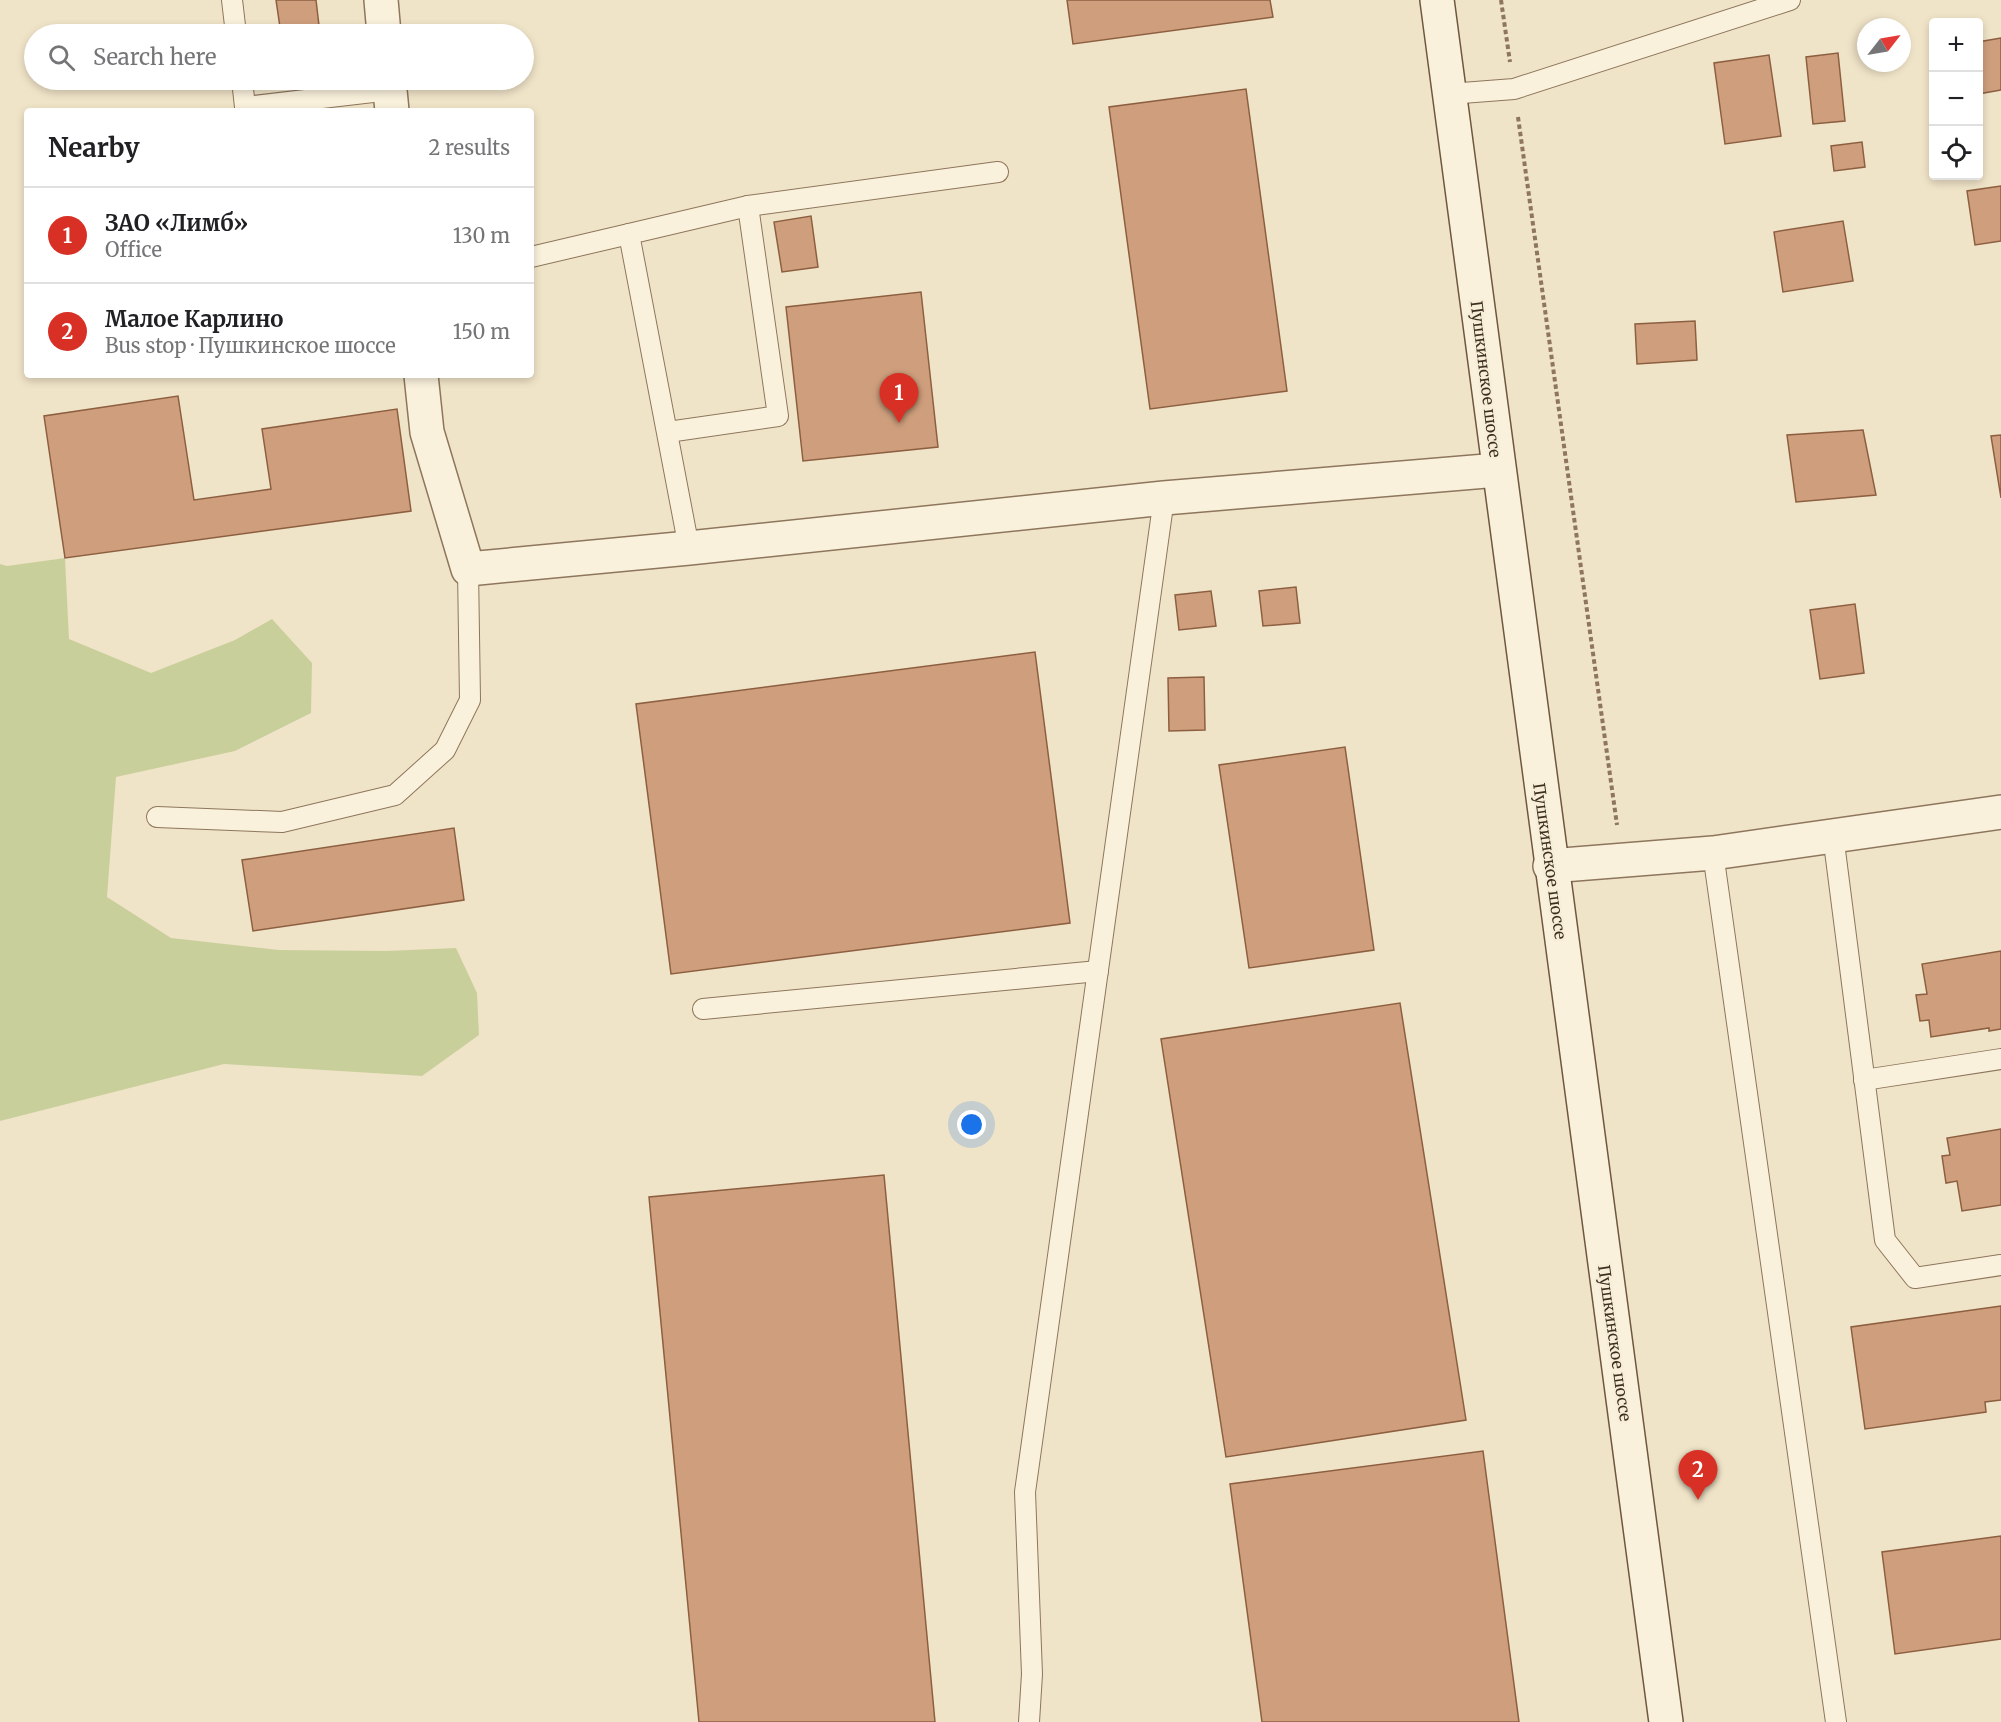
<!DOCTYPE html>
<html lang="en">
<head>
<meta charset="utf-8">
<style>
	:root { --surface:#fff; --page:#f2f2f2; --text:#202124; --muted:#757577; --line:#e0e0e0; --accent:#d93025 }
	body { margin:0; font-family:Merriweather,serif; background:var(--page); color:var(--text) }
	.controls { position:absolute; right:18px; top:18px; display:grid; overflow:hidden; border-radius:6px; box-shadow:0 3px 9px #0003 }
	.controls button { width:54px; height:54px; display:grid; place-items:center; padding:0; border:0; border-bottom:2px solid var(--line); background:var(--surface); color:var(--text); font:30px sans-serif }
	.compass { position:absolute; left:1857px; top:18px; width:54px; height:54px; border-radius:50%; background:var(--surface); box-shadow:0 3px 9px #0003; rotate:59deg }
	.you { position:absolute; left:972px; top:1125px; width:21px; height:21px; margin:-15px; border:4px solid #fff; border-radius:50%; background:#1a73e8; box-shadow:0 0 0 9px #1a73e833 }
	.badge { display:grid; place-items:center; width:39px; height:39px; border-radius:50%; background:var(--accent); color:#fff; font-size:20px; font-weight:700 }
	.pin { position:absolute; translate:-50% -50px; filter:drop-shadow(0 2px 3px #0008) }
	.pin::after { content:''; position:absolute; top:32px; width:21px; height:18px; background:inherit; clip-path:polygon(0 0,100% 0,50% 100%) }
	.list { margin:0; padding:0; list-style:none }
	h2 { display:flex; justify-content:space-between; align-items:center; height:78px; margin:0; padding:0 24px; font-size:26px }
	h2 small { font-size:20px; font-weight:400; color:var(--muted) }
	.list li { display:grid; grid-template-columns:39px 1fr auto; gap:18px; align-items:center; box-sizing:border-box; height:96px; padding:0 24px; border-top:2px solid var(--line) }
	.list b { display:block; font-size:22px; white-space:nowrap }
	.list p { margin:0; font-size:20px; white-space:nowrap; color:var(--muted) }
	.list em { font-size:20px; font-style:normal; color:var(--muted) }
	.icon { flex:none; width:33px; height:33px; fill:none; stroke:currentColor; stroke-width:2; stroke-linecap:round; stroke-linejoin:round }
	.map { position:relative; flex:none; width:2001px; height:1722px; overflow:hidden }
	.search { position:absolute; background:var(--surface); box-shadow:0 3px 9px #0003; left:24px; top:24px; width:510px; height:66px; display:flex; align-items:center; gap:15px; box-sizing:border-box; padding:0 21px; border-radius:33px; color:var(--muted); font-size:22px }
	.panel { position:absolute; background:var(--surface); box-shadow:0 3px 9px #0003; left:24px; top:108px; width:510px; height:270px; border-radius:6px }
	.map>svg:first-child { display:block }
</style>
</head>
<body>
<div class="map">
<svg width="2001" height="1722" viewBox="0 0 2001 1722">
	<rect width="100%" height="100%" fill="#f0e4c8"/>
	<polygon fill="#c9cf9b" points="65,558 69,639 151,673 235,640 272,619 312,663 311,713 235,751 116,777 107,897 171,938 279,950 386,951 456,948 477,993 479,1035 422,1076 224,1064 0,1121 0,564 7,566"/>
	<g fill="#cf9f7d" stroke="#8d5f41" stroke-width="1.5">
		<polygon points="276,0 316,0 320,34 281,34"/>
		<polygon points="1067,0 1270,0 1273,17 1073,44"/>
		<polygon points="2001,38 2001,90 1978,94 1978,42"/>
		<polygon points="1838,53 1845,121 1813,124 1806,57"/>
		<polygon points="1769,55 1781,136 1725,144 1714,63"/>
		<polygon points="1246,89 1287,391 1150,409 1109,107"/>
		<polygon points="1862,142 1865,167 1834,171 1831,146"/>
		<polygon points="2001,186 2001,241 1975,245 1967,191"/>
		<polygon points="811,216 818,267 782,272 774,222"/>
		<polygon points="1843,221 1853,281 1783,292 1774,232"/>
		<polygon points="921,292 938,447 803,461 786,307"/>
		<polygon points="1695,321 1697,360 1637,364 1635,324"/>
		<polygon points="178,396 194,500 271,489 262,429 397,409 411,511 65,558 44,416"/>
		<polygon points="1863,430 1876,495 1796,502 1787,435"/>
		<polygon points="2001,435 2001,498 1991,436"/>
		<polygon points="1296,587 1300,623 1263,626 1259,591"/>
		<polygon points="1211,591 1216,626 1179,630 1175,595"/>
		<polygon points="1855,604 1864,673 1820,679 1810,610"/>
		<polygon points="1035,652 1070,923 671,974 636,704"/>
		<polygon points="1204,677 1205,730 1169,731 1168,678"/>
		<polygon points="1345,747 1374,950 1249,968 1219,765"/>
		<polygon points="454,828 464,900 253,931 242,860"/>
		<polygon points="2001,951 2001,1029 1989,1031 1989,1028 1931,1037 1929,1020 1920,1021 1916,995 1927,994 1922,964"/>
		<polygon points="1400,1003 1466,1420 1226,1457 1161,1039"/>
		<polygon points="2001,1129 2001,1205 1962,1211 1957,1181 1946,1183 1942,1156 1950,1155 1947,1138"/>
		<polygon points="884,1175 935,1722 699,1722 649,1197"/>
		<polygon points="2001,1306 2001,1400 1985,1402 1986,1412 1865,1429 1851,1327"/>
		<polygon points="1483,1451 1519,1722 1262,1722 1230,1484"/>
		<polygon points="2001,1536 2001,1639 1895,1654 1882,1552"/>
	</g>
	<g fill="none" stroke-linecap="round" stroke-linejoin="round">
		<defs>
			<g id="service">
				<polyline points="232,0 236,34"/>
				<polyline points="242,80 245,107 390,90"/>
				<polyline points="1449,94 1514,89 1790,0"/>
				<polyline points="531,257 629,234"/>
				<polyline points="668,432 778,416 748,206"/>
				<polyline points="689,548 629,234 748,206 998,172"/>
				<polyline points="157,817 282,822 395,795 445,750 470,700 468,569"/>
				<polyline points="1833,835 1885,1240 1915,1278 2001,1265"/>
				<polyline points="1713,853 1836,1722"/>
				<polyline points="703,1009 1098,971"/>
				<polyline points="1864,1080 2001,1059"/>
				<polyline points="1029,1722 1032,1674 1025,1492 1164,498"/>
			</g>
			<g id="minor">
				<polyline points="381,0 384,34"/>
				<polyline points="389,80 392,111"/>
				<polyline points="421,375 427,432 468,569 689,548 1164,498 1498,470"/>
				<polyline points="1550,866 1713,853 2001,812"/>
			</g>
			<polyline id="secondary" points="1437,0 1666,1722"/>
		</defs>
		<use href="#service" stroke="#8d765c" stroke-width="22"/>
		<use href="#minor" stroke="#8d765c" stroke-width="36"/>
		<use href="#secondary" stroke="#6f573f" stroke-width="36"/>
		<g stroke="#8d765c" stroke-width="4" stroke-dasharray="4.5 3" stroke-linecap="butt">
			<polyline points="1501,0 1510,62"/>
			<polyline points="1518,117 1617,825"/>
		</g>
		<use href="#service" stroke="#faf1dc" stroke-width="20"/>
		<use href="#minor" stroke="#faf1dc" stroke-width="33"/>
		<use href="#secondary" stroke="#faf1dc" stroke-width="33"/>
	</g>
	<g text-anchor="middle" stroke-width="5" stroke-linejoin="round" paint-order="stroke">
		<g font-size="16" fill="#3d2e20" stroke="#f7eed8">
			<text transform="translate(1486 379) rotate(83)" y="6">Пушкинское шоссе</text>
			<text transform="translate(1550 861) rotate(82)" y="6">Пушкинское шоссе</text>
			<text transform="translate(1615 1343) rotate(82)" y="6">Пушкинское шоссе</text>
		</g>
	</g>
</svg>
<div class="controls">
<button>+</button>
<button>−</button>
<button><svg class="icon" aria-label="locate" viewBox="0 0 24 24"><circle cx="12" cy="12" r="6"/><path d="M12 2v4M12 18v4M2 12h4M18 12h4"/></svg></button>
</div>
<svg class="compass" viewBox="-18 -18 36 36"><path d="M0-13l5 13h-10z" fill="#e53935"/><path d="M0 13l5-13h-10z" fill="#757577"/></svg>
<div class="you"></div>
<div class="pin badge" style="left:899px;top:423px">1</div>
<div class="pin badge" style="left:1698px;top:1500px">2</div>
<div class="search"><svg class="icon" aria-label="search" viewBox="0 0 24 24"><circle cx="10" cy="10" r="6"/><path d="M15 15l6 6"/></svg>Search here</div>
<section class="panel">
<h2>Nearby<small>2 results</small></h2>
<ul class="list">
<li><span class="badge">1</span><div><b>ЗАО «Лимб»</b><p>Office</p></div><em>130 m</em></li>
<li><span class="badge">2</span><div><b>Малое Карлино</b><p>Bus stop · Пушкинское шоссе</p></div><em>150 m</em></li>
</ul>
</section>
</div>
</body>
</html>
